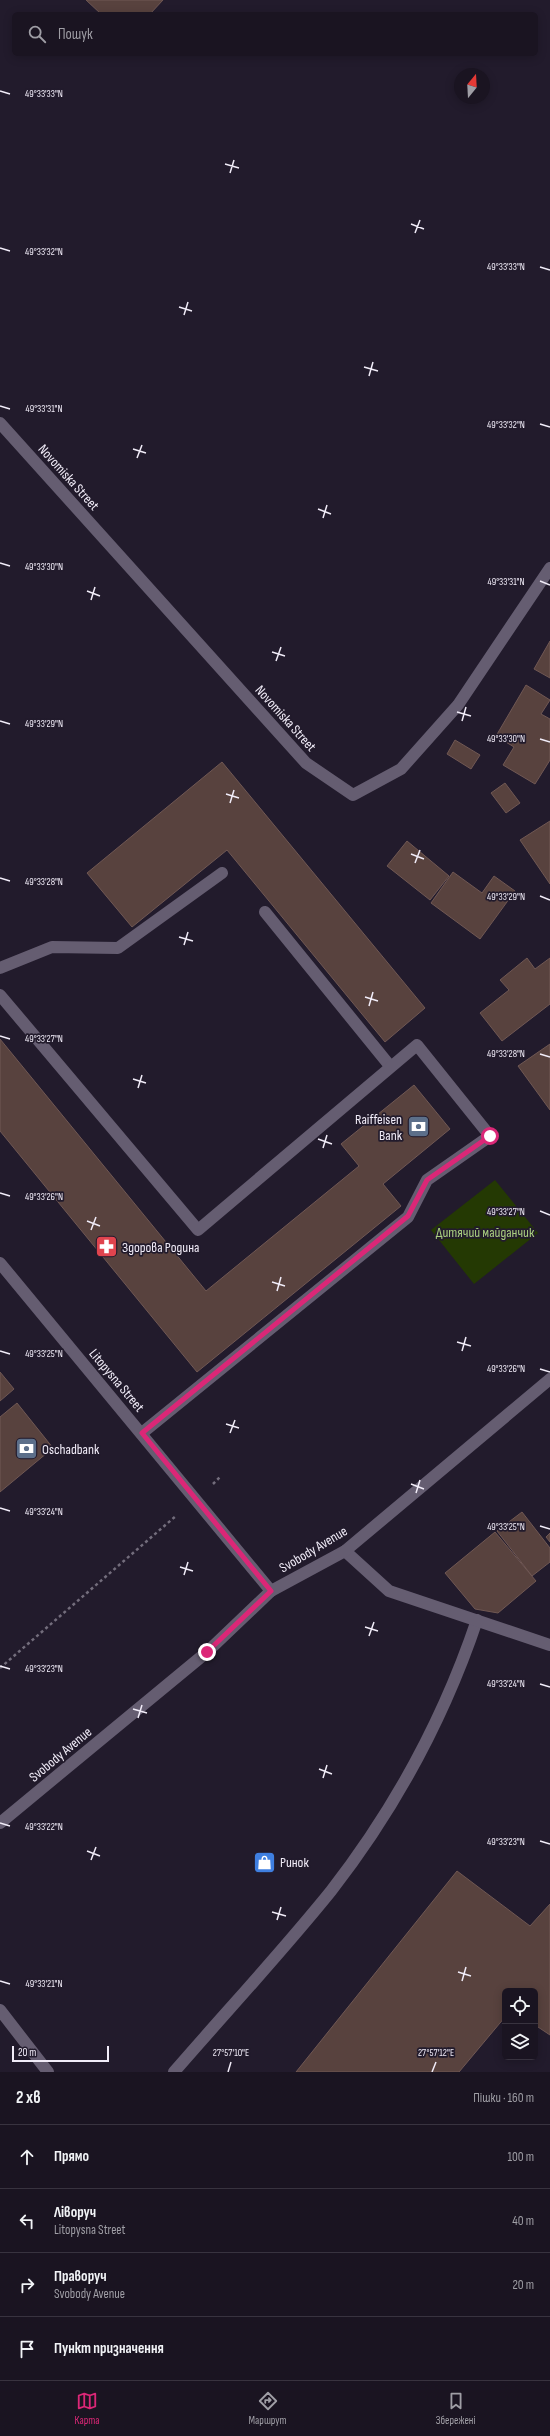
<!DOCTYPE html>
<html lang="uk">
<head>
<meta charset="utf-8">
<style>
	:root { --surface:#1a1421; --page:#231d2a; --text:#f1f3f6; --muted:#9f9ea5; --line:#38333f; --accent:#db2777 }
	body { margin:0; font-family:"Sofia Sans Condensed",sans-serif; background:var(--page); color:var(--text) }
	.controls { position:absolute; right:12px; bottom:12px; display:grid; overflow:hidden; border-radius:6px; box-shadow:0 2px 10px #0003 }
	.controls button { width:36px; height:36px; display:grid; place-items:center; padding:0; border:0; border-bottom:1px solid var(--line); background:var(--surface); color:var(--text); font:20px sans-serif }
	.compass { position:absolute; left:454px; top:68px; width:36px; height:36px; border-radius:50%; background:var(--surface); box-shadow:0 2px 10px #0003; rotate:18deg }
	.scale { position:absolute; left:12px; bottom:10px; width:97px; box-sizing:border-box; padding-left:4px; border:2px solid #f1ecf8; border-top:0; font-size:11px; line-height:14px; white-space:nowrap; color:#f1ecf8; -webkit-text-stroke:3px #221b2c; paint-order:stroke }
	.stop { position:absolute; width:12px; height:12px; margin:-9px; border:3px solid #db2777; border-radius:50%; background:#fff }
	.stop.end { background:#db2777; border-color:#fff; box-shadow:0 1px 4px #0008 }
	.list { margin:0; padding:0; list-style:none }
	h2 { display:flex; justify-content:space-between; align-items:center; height:52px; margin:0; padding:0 16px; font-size:17px }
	h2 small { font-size:13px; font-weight:400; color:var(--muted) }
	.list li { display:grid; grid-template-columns:26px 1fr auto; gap:12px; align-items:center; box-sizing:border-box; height:64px; padding:0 16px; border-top:1px solid var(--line) }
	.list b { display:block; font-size:15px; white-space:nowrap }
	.list p { margin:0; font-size:13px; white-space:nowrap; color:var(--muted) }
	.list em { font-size:13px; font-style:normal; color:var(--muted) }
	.icon { flex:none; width:22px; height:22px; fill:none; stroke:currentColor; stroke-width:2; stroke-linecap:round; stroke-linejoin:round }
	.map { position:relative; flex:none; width:550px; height:2072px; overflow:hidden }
	.search { position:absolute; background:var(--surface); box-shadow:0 2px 10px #0003; left:12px; right:12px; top:12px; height:44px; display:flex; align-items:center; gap:10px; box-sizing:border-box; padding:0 14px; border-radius:6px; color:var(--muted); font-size:15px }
	.sheet { height:308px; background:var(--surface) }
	nav { display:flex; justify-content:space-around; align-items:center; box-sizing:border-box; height:56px; border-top:1px solid var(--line); background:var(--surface); font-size:11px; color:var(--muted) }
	nav a { display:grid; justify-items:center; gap:2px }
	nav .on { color:var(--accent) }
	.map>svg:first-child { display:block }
</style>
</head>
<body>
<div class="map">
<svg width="550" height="2072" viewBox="0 0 550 2072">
	<rect width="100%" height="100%" fill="#221b2c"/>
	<polygon fill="#243903" points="495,1180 538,1233 474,1284 431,1230"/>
	<g fill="#58423e" stroke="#705854">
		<polygon points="86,0 163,0 150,14 101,14"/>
		<polygon points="550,641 550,678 534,669"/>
		<polygon points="526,685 550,700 541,714 550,719 550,760 535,784 503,765 514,747 496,736"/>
		<polygon points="455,740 480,755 471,769 447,754"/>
		<polygon points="222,762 425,1008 385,1042 227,850 132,927 87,873"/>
		<polygon points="505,783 520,803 506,813 491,793"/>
		<polygon points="550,821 550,884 520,840"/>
		<polygon points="407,841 449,876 430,900 387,866"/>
		<polygon points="453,872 482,893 494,876 515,891 480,939 431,903"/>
		<polygon points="527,958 535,969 550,958 550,1004 502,1041 480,1013 509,990 500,980"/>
		<polygon points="0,1039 206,1291 359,1166 341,1144 414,1085 450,1129 383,1184 401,1206 197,1372 0,1131"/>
		<polygon points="550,1044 550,1110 518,1066"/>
		<polygon points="0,1372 14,1389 0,1401"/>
		<polygon points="17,1403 53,1448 0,1492 0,1417"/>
		<polygon points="522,1512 550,1548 550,1562 532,1576 497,1531"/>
		<polygon points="495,1532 536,1581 498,1613 475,1609 445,1573"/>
		<polygon points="550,1533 550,1542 546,1537"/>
		<polygon points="457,1871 530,1926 550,1904 550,2035 535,2025 535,1991 505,1991 505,2017 459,2072 296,2072"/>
	</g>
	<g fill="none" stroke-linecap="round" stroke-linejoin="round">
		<g stroke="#736d7c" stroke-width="2.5" stroke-dasharray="3 3" stroke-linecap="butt">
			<polyline points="213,1484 221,1476"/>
			<polyline points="0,1668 177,1515"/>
		</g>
		<path stroke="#655d71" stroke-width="12" d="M174 2072C226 2012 281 1953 331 1891 394 1810 444 1718 477 1620"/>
		<g stroke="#655d71" stroke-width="12">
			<polyline points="0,423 306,763 353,795 401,769 458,705 550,568"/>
			<polyline points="265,912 390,1066"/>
			<polyline points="0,968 52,947 118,948 222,873"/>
			<polyline points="0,995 198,1230 417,1045 490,1136 427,1180 408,1217 142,1433"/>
			<polyline points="0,1263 271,1591"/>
			<polyline points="345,1551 389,1591 550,1645"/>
			<polyline points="0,2010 48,2072"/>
		</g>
		<polyline stroke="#655d71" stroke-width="12" points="0,1823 207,1652 271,1591 345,1551 550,1379"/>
	</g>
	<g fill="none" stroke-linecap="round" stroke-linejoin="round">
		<polyline stroke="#db2777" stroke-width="5" points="207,1652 271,1591 142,1433 408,1216 427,1180 490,1136"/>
	</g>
	<path fill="none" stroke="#f1ecf8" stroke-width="1.5" d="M0 91 10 94M225 164 239 168M230 173 234 160M411 224 424 229M415 233 420 220M0 248 10 251M540 267 550 270M179 307 192 311M184 315 188 302M364 367 378 371M369 376 373 362M0 406 10 409M540 424 550 427M133 449 146 453M137 458 142 445M318 509 331 514M323 518 327 505M0 563 10 566M540 581 550 585M87 591 100 596M91 600 95 587M272 652 285 656M276 661 281 647M457 712 471 716M0 721 10 724M462 721 466 707M540 739 550 742M226 794 239 798M230 803 234 790M411 854 424 859M415 863 420 850M0 878 10 881M540 896 550 900M179 937 193 941M184 945 188 932M365 997 378 1001M369 1006 373 992M0 1036 10 1039M540 1054 550 1057M133 1079 146 1083M138 1088 142 1075M318 1139 332 1144M323 1148 327 1135M0 1193 10 1196M540 1211 550 1215M87 1221 100 1226M91 1230 96 1217M272 1282 285 1286M277 1291 281 1277M457 1342 471 1346M0 1351 10 1354M462 1351 466 1337M540 1369 550 1372M226 1424 239 1428M230 1433 235 1420M411 1484 424 1489M416 1493 420 1480M0 1508 10 1511M540 1526 550 1529M180 1567 193 1571M184 1575 188 1562M365 1627 378 1631M369 1636 374 1622M0 1666 10 1669M540 1684 550 1687M133 1709 147 1713M138 1718 142 1705M319 1769 332 1774M323 1778 327 1765M0 1823 10 1826M540 1841 550 1844M87 1851 100 1856M91 1860 96 1847M272 1912 286 1916M277 1920 281 1907M458 1972 471 1976M0 1981 10 1984M462 1981 466 1967M228 2072 231 2062M432 2072 436 2062"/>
	<defs>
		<symbol id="bank-square" viewBox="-11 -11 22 22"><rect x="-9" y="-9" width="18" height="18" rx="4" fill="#5c6f8a" stroke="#221b2c"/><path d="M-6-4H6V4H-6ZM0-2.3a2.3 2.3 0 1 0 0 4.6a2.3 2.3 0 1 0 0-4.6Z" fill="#fff"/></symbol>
		<symbol id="pharmacy-square" viewBox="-11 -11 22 22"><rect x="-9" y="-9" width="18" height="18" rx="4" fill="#e0444e" stroke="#221b2c"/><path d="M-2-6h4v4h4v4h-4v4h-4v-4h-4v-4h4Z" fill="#fff"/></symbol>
		<symbol id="shop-square" viewBox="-11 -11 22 22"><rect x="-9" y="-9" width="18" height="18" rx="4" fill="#3f7fe0" stroke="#221b2c"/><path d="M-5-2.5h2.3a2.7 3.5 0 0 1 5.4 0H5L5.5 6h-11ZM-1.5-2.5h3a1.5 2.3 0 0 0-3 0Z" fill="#fff"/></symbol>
	</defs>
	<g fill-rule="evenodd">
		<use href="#bank-square" x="406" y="1114" width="25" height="25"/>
		<use href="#pharmacy-square" x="94" y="1234" width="25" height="25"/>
		<use href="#bank-square" x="14" y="1436" width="25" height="25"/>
		<use href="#shop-square" x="252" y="1850" width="25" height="25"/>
	</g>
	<g text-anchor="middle" stroke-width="3.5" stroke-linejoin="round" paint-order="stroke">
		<g font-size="14" fill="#f1ecf8" stroke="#221b2c">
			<text transform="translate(69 477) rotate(48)" y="5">Novomiska Street</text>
			<text transform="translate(286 718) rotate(48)" y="5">Novomiska Street</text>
			<text transform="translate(117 1380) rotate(50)" y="5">Litopysna Street</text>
			<text transform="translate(313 1549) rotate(-31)" y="5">Svobody Avenue</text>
			<text transform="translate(60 1754) rotate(-40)" y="5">Svobody Avenue</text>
		</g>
		<g font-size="14" fill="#f1ecf8" stroke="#221b2c" text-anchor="start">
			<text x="402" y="1124" text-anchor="end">Raiffeisen<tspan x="402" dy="16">Bank</tspan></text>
			<text x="122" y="1252">Здорова Родина</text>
			<text x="42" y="1454">Oschadbank</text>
			<text x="280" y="1867">Ринок</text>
		</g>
		<g font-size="14" fill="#aacf80" stroke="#221b2c">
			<text x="485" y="1237">Дитячий майданчик</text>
		</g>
	</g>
	<g font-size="10" text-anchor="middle" fill="#f1ecf8" stroke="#221b2c" stroke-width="3.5" stroke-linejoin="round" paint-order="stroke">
		<text x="44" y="97">49°33'33"N</text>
		<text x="44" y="255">49°33'32"N</text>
		<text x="506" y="270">49°33'33"N</text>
		<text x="44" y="412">49°33'31"N</text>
		<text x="506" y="428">49°33'32"N</text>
		<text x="44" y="570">49°33'30"N</text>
		<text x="506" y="585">49°33'31"N</text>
		<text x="44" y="727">49°33'29"N</text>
		<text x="506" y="742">49°33'30"N</text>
		<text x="44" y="885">49°33'28"N</text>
		<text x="506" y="900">49°33'29"N</text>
		<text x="44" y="1042">49°33'27"N</text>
		<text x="506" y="1057">49°33'28"N</text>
		<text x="44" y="1200">49°33'26"N</text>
		<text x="506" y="1215">49°33'27"N</text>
		<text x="44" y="1357">49°33'25"N</text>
		<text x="506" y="1372">49°33'26"N</text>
		<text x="44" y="1515">49°33'24"N</text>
		<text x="506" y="1530">49°33'25"N</text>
		<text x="44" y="1672">49°33'23"N</text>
		<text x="506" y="1687">49°33'24"N</text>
		<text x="44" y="1830">49°33'22"N</text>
		<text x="506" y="1845">49°33'23"N</text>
		<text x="44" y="1987">49°33'21"N</text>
		<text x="231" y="2056">27°57'10"E</text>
		<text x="436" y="2056">27°57'12"E</text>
	</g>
</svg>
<div class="controls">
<button><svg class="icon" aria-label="locate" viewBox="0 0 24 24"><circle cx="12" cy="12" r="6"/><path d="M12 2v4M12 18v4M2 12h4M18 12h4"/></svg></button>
<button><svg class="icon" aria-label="layers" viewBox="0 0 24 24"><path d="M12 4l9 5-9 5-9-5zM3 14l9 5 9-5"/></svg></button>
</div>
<svg class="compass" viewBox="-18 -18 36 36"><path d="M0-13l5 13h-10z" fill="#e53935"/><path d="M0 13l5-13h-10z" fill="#9f9ea5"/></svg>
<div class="scale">20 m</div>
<div class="stop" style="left:490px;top:1136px"></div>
<div class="stop end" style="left:207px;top:1652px"></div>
<div class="search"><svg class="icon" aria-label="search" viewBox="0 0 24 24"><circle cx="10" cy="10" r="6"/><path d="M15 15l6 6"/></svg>Пошук</div>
</div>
<section class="sheet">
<h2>2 хв<small>Пішки · 160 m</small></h2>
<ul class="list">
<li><svg class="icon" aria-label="ahead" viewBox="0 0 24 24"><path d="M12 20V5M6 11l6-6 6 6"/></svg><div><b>Прямо</b></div><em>100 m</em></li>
<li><svg class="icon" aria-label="left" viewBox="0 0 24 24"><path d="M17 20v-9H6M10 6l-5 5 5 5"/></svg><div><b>Ліворуч</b><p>Litopysna Street</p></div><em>40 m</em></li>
<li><svg class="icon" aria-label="right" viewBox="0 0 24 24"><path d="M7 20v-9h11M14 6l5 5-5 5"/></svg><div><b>Праворуч</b><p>Svobody Avenue</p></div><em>20 m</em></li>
<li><svg class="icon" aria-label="arrive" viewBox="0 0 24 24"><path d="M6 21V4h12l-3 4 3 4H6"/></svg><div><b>Пункт призначення</b></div></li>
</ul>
</section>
<nav>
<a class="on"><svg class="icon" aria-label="map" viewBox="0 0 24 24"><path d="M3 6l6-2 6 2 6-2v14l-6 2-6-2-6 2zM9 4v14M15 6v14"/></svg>Карта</a>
<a><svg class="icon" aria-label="directions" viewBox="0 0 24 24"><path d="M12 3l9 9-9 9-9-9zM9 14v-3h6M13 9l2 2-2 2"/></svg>Маршрут</a>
<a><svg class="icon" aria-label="saved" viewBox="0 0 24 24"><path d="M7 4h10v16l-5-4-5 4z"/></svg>Збережені</a>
</nav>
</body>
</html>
